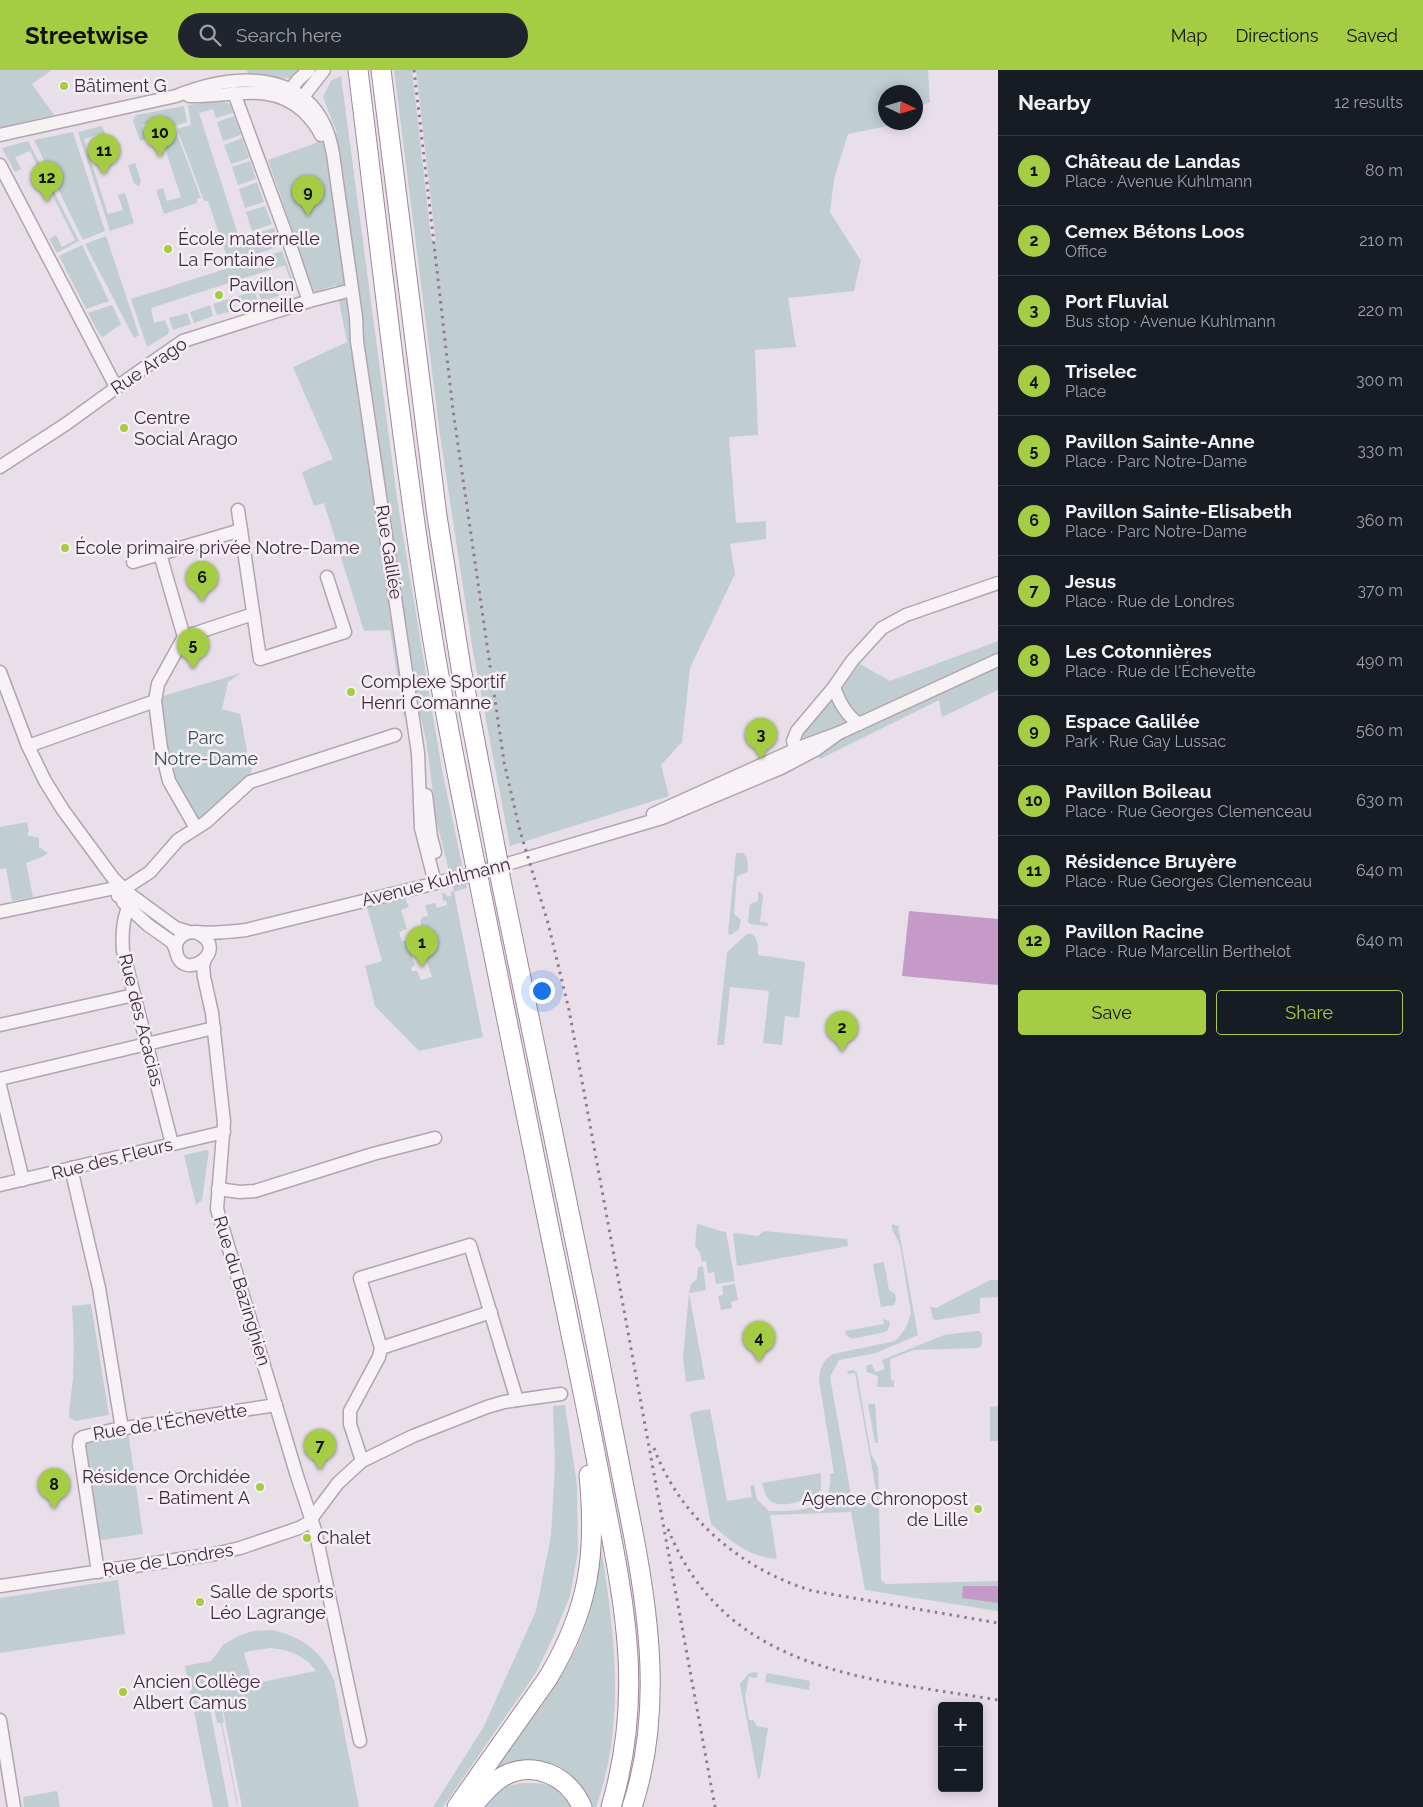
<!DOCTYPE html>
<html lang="en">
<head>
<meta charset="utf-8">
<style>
	:root { --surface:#171b24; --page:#20242c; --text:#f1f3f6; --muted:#9ea1a6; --line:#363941; --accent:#a4cd44 }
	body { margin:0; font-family:Raleway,sans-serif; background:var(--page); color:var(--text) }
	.controls { position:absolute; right:15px; bottom:15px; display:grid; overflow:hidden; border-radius:5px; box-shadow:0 2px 12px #0003 }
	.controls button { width:45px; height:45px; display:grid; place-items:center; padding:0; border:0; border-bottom:1px solid var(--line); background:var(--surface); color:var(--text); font:25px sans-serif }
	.compass { position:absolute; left:878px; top:15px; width:45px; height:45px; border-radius:50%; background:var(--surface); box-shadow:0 2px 12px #0003; rotate:94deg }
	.you { position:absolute; left:541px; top:920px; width:18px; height:18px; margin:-12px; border:4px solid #fff; border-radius:50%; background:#1a73e8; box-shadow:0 0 0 8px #1a73e833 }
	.badge { display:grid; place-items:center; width:32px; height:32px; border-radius:50%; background:var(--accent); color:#111; font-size:16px; font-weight:700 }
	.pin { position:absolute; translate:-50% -41px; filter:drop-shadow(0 1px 2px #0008) }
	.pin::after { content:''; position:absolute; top:26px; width:18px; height:15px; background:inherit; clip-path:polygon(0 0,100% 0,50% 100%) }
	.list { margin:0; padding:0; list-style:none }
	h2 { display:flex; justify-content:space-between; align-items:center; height:65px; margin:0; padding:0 20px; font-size:21px }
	h2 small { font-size:16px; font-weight:400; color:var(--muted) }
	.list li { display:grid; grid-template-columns:32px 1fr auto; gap:15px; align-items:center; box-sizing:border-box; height:70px; padding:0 20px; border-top:1px solid var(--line) }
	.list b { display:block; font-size:19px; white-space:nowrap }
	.list p { margin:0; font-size:16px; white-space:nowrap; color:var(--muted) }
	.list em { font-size:16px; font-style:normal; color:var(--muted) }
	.actions { display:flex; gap:10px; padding:15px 20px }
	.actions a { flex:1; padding:11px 0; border:1px solid var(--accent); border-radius:5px; text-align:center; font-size:18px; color:var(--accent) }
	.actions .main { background:var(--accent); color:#111 }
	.icon { flex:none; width:28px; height:28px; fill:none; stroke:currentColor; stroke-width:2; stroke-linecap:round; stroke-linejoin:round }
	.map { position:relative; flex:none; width:998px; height:1737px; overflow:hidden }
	header { display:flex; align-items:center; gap:30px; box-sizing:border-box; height:70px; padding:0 25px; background:var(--accent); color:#111 }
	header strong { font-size:24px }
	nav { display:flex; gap:28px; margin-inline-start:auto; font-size:18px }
	.search { width:350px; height:45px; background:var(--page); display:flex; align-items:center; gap:12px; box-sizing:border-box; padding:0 18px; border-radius:28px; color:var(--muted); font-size:19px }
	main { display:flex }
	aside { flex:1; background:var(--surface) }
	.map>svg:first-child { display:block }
</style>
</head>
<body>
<header>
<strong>Streetwise</strong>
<div class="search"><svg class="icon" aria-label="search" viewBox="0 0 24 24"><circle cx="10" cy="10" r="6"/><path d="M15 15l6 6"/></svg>Search here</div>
<nav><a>Map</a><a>Directions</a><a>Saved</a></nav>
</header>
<main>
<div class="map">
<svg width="998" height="1737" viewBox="0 0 998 1737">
	<rect width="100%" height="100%" fill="#e8dfe8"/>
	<g fill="#c0ced2" fill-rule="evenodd">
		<polygon points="0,0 52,0 32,14 54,45 0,58"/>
		<polygon points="247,0 303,0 291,8 280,9 269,6 248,5"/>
		<polygon points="394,0 412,0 431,168 436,174 416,0 928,0 930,32 917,37 916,41 916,22 886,22 886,52 903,53 848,64 834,109 830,142 861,191 854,221 788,228 796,277 755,280 758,365 729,367 736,453 766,451 766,469 730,474 735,504 690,598 682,672 661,695 669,726 510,776 472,576 440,365"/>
		<polygon points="341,6 398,435 442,700 467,818 454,822 483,967 419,981 375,936 365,896 382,891 367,837 405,828 409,837 401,840 407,859 399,862 402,871 407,870 415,895 411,898 412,901 417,901 421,910 432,907 424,884 420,885 417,879 427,874 420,851 423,847 428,846 425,835 435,833 437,838 447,835 446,830 443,831 442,822 446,824 447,827 451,826 451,822 454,821 437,753 426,670 421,648 404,647 390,560 364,561 324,433 314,436 302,402 333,389 293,297 347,272 336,215 315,222 313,219 268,90 313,74 337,63 323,27 331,11"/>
		<polygon points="221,31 230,34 233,43 216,48 213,39 199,43 242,177 256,173 254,164 274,158 280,176 229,193 208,131 204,131 177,59 191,55 188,35"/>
		<polygon points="184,36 187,52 174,56 201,128 197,129 197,133 164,144 156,120 163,118 167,131 181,127 156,51 142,55 146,69 140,71 133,50 136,45"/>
		<polygon points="234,46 241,65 223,71 217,52"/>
		<polygon points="102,56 110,75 103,77 99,64 84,69 108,144 123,140 118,125 125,123 134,153 110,161 78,62"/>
		<polygon points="73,62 105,161 83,170 34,70"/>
		<polygon points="242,68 249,88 231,94 224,75"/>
		<polygon points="28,71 79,171 57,183 49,169 56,165 62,177 75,170 30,81 15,87 21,99 15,102 2,78"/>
		<polygon points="250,91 256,109 238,115 232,97"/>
		<polygon points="135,93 141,111 140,115 138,116 134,113 128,95"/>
		<polygon points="257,112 264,132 245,138 239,119"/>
		<polygon points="265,136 272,154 252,161 246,142"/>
		<polygon points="106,166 139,265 134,268 85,174"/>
		<polygon points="82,175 109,231 86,239 59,186"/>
		<polygon points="282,181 296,219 294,221 284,224 281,212 290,210 285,195 151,238 154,253 165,250 169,260 168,264 147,277 131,229"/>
		<polygon points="276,214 279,226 261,231 258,220"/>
		<polygon points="255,221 258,232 239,238 235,227"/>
		<polygon points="232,228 236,240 217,245 213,234"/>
		<polygon points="112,235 121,254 103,267 99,264 88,243"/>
		<polygon points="210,235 213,246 194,253 190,242"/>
		<polygon points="187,243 191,254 173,260 169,248"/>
		<polygon points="998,571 998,620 942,647 939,630 820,689 802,665 860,594 890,611"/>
		<path d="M241 603 228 612 222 639 240 644 247 680 243 692 252 694 251 705 203 748 193 747 172 704 161 648 160 627C187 618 214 612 241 603Z"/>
		<polygon points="27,752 29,761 27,765 39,768 39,777 48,783 44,786 26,793 33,827 12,831 6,798 0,799 0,757"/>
		<polygon points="736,783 743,783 747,788 748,802 737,806 734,844 741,850 739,859 731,865 729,865 728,863"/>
		<polygon points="758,821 763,825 760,852 768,853 767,856 750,854 748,851 750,834 758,831"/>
		<path d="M747 864H752C759 870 758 877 758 885L805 892 799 948 785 946 782 975 763 973 769 921 730 917 724 975H717L727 882Z"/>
		<polygon points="207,1080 209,1082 208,1087 202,1130 196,1135 184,1085"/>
		<path d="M697 1154C708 1156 714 1160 726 1162L735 1211 716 1214 714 1202 708 1203 706 1191 702 1192 700 1183 695 1176Z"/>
		<path d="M892 1154 898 1156 918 1265 876 1283 839 1290 830 1307 853 1436 878 1431 855 1303 847 1304 848 1301 854 1300 857 1303 871 1384 878 1397 881 1510 886 1514 998 1511V1541L865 1520 851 1442 770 1445 777 1489C751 1488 730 1471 711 1454L690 1345 693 1342 710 1339 727 1431 752 1427 750 1416 754 1415 757 1429 769 1441C796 1441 834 1443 830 1404L834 1403 819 1310C820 1298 822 1291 833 1284L895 1271C904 1262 908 1255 911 1243L900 1175 892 1159Z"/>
		<polygon points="764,1161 847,1169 848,1176 737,1196 733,1164 735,1163 758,1166"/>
		<polygon points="884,1192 889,1220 895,1224 896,1229 894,1235 881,1237 873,1194"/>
		<polygon points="703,1196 706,1220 689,1223 705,1309 686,1312 683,1288 689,1223 691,1214 697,1209 698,1197"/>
		<polygon points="990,1210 998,1210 998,1227 980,1228 980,1243 936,1250 933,1249 930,1236 936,1238"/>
		<polygon points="735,1214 738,1230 731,1232 732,1238 721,1240 718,1226 723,1225 722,1216"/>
		<path d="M91 1234 109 1345 75 1351 69 1347C69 1334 72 1321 73 1308 74 1284 74 1260 72 1236Z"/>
		<polygon points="883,1249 889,1251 890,1253 888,1260 885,1262 852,1269 846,1265 845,1261 884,1254"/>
		<polygon points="976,1261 979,1261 982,1264 982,1274 979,1278 914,1280 890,1289 891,1310 894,1311 894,1317 877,1317 878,1306 867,1302 866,1296 872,1294 875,1302 885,1299 882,1290 944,1265"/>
		<polygon points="868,1334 875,1334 878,1373 875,1373"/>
		<polygon points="565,1335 577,1415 578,1481 570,1526 554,1565 537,1601 443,1737 433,1737 483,1658 536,1541 551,1466 555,1396 553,1336"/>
		<polygon points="998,1336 998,1371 990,1371 990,1337"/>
		<polygon points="128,1362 143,1464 102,1470 96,1463 84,1377 87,1371"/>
		<path d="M821 1403V1420C812 1429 782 1440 770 1431 765 1426 764 1420 762 1413Z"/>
		<path d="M601 1478C615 1564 626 1653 596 1737H589L584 1721 573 1708 560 1697 540 1693 499 1700 494 1698C524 1657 562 1615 581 1567 593 1539 596 1508 601 1478Z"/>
		<polygon points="118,1510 125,1564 0,1583 0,1528"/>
		<path d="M272 1560C301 1566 323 1582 334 1610L359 1737H242L220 1625 209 1627V1634L229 1737H213L185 1596 211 1591 224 1574 243 1564 253 1561ZM271 1578C289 1580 305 1585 316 1601L257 1613 252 1611 244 1583 249 1581Z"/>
		<polygon points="753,1602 758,1603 757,1608 749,1607 745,1626 749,1650 753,1650 757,1656 768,1658 760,1708 758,1709 740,1614 748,1604"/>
		<polygon points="767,1603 810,1611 809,1620 765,1612"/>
		<polygon points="219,1626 224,1652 222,1652 238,1735 237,1735 221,1653 217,1653 212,1627"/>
		<path d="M521 1713C548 1713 556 1712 571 1737H485L503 1717Z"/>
		<polygon points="57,1721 60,1737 24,1737 23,1727"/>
	</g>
	<g fill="#c69ac8">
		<polygon points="909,841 998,849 998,915 902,906"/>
		<polygon points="963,1516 998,1516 998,1533 962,1528"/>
	</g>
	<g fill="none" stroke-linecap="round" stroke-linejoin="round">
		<defs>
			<g id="minor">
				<polyline points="234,23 290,175 309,231"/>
				<polyline points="287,24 298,10 309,0"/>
				<path d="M189 26C229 28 269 10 303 41 310 48 317 56 321 65"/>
				<polyline points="299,32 324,0"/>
				<path d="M0 65 176 26C242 0 319 0 333 84L356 247 357 271 418 683 421 758 435 813"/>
				<polyline points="0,95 116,317"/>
				<polyline points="0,397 66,354 131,307 183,271 309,231 344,222"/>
				<polyline points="238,440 260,589 345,562 327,507"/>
				<polyline points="133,492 241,460"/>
				<polyline points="184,567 253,544"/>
				<polyline points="0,602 28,676 45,711 63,740 113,808 124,819"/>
				<path d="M834 617C839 632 846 645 859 654"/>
				<polyline points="155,631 161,678 169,711 196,758"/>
				<polyline points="28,676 155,631 158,614 184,567 160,484"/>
				<polyline points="798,686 793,671 797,661 834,617 852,591 882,558 906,545 998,513"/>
				<polyline points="426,725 431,767 435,782"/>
				<polyline points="653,744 801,677 839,663 998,590"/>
				<polyline points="118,826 124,819 150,802 178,770 206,752 250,712 395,665"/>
				<path d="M138 830 132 832C122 844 122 866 123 881L172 1074"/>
				<polyline points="123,832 148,855 172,872 176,880"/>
				<polyline points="0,842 120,817 176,858 189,862"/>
				<path d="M197 863C233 879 182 915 176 881 174 869 185 861 196 862 213 864 229 862 246 860L477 803 662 748 781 698 817 679 839 663"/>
				<polyline points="205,889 203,896 204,907 212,943 224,1052 217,1139 297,1406 315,1460 360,1671"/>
				<polyline points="0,955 134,925"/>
				<polyline points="0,1009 214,958"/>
				<polyline points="0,1016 23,1110"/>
				<polyline points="71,1098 99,1218 122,1359"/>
				<polyline points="0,1115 224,1062"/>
				<polyline points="218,1119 240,1122 255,1121 373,1084 435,1068"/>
				<polyline points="381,1278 360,1208 470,1175 517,1330"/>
				<polyline points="362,1391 350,1354 350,1341 379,1287 381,1278 491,1242"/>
				<polyline points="98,1502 79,1376 80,1369 83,1367 112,1360 276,1335"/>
				<polyline points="0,1516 215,1484 240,1478 299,1458 308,1453 338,1413 362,1391 413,1366 487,1337 504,1332 561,1324"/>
				<polyline points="0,1650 14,1737"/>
			</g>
			<g id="highway">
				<path d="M358 0C380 176 399 352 426 528 440 617 457 705 475 793"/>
				<polyline points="381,0 437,446 461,598 497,787"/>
				<path d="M500 806C531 958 563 1110 594 1263 604 1316 615 1369 625 1422 646 1525 666 1634 632 1737"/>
				<path d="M479 812C507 952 535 1091 564 1230 577 1294 591 1359 603 1424 625 1535 644 1626 611 1737"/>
				<path d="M457 1737 548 1608C589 1539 597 1485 589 1405"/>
				<path d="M472 1737C481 1726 490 1714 502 1707 533 1689 569 1706 582 1737"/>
			</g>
		</defs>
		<use href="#minor" stroke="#b2a4b1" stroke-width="15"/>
		<use href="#highway" stroke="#9f869d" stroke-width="21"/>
		<use href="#minor" stroke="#f6f2f6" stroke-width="12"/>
		<use href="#highway" stroke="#fff" stroke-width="19"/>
		<g stroke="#927890" stroke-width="3" stroke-dasharray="2.5 5" stroke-linecap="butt">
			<polyline points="414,0 453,340 504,692 520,761 548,853 569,940 715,1737"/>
			<path d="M654 1378C680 1448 742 1500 813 1521L998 1553"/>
			<path d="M668 1459C726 1603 866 1608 998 1630"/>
		</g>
		<defs>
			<g id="highway-bridge">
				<polyline points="497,787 500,806"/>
				<polyline points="475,793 479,812"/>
			</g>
		</defs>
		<use href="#highway-bridge" stroke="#9f869d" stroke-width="21" stroke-linecap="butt"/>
		<use href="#highway-bridge" stroke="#fff" stroke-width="19"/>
	</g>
	<g fill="#a4cd44" stroke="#f6eef5" stroke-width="2">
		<circle cx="64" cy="16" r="5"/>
		<circle cx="168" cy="179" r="5"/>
		<circle cx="219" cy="225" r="5"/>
		<circle cx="124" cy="358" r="5"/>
		<circle cx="65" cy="478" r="5"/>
		<circle cx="351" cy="622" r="5"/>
		<circle cx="260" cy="1417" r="5"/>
		<circle cx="978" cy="1439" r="5"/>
		<circle cx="307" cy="1468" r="5"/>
		<circle cx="200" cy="1532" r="5"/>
		<circle cx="123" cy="1622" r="5"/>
	</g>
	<g text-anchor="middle" stroke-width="5" stroke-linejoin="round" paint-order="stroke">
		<g font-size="18" fill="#3f283d" stroke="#f6eef5" text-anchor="start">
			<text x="74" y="22">Bâtiment G</text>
			<text x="178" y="175">École maternelle<tspan x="178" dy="21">La Fontaine</tspan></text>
			<text x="229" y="221">Pavillon<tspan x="229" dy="21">Corneille</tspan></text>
			<text x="134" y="354">Centre<tspan x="134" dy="21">Social Arago</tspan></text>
			<text x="75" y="484">École primaire privée Notre-Dame</text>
			<text x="361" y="618">Complexe Sportif<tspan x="361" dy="21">Henri Comanne</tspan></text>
			<text x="250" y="1413" text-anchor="end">Résidence Orchidée<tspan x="250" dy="21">- Batiment A</tspan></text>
			<text x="968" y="1435" text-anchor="end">Agence Chronopost<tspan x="968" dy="21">de Lille</tspan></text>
			<text x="317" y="1474">Chalet</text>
			<text x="210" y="1528">Salle de sports<tspan x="210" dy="21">Léo Lagrange</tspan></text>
			<text x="133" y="1618">Ancien Collège<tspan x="133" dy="21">Albert Camus</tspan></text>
		</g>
		<g font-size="18" fill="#3f283d" stroke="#f6eef5">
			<text transform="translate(149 296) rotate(-34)" y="6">Rue Arago</text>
			<text transform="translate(389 482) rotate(81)" y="6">Rue Galilée</text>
			<text transform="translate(436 812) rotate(-14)" y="6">Avenue Kuhlmann</text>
			<text transform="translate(141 950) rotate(76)" y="6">Rue des Acacias</text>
			<text transform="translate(112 1089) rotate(-14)" y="6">Rue des Fleurs</text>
			<text transform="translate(242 1221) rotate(73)" y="6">Rue du Bazinghien</text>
			<text transform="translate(170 1352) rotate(-9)" y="6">Rue de l'Échevette</text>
			<text transform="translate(168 1490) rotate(-9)" y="6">Rue de Londres</text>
		</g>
		<g font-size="18" fill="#35515b" stroke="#f6eef5">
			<text x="206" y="674">Parc<tspan x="206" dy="21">Notre-Dame</tspan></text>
		</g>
	</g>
</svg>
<div class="controls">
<button>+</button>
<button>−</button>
</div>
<svg class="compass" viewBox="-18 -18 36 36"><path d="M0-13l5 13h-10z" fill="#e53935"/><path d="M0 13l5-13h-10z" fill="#9ea1a6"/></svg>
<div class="you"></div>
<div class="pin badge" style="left:422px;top:897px">1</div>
<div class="pin badge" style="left:842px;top:982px">2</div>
<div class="pin badge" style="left:761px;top:689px">3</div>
<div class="pin badge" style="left:759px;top:1292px">4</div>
<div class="pin badge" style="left:193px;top:599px">5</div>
<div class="pin badge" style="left:202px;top:532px">6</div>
<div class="pin badge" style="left:320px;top:1400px">7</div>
<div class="pin badge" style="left:54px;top:1439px">8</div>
<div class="pin badge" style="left:308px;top:146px">9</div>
<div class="pin badge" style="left:160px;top:87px">10</div>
<div class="pin badge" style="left:104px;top:105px">11</div>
<div class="pin badge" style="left:47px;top:132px">12</div>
</div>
<aside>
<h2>Nearby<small>12 results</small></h2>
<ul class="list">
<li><span class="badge">1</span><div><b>Château de Landas</b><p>Place · Avenue Kuhlmann</p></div><em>80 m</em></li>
<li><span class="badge">2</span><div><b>Cemex Bétons Loos</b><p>Office</p></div><em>210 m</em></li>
<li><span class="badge">3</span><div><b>Port Fluvial</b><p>Bus stop · Avenue Kuhlmann</p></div><em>220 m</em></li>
<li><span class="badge">4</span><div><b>Triselec</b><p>Place</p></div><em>300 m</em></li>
<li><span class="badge">5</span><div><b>Pavillon Sainte-Anne</b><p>Place · Parc Notre-Dame</p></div><em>330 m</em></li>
<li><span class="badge">6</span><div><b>Pavillon Sainte-Elisabeth</b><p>Place · Parc Notre-Dame</p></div><em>360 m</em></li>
<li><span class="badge">7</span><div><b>Jesus</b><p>Place · Rue de Londres</p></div><em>370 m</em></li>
<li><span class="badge">8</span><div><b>Les Cotonnières</b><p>Place · Rue de l'Échevette</p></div><em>490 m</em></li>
<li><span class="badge">9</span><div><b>Espace Galilée</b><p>Park · Rue Gay Lussac</p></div><em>560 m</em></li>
<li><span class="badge">10</span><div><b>Pavillon Boileau</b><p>Place · Rue Georges Clemenceau</p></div><em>630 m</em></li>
<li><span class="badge">11</span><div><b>Résidence Bruyère</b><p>Place · Rue Georges Clemenceau</p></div><em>640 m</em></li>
<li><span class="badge">12</span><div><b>Pavillon Racine</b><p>Place · Rue Marcellin Berthelot</p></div><em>640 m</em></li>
</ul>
<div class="actions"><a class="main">Save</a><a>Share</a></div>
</aside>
</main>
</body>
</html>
